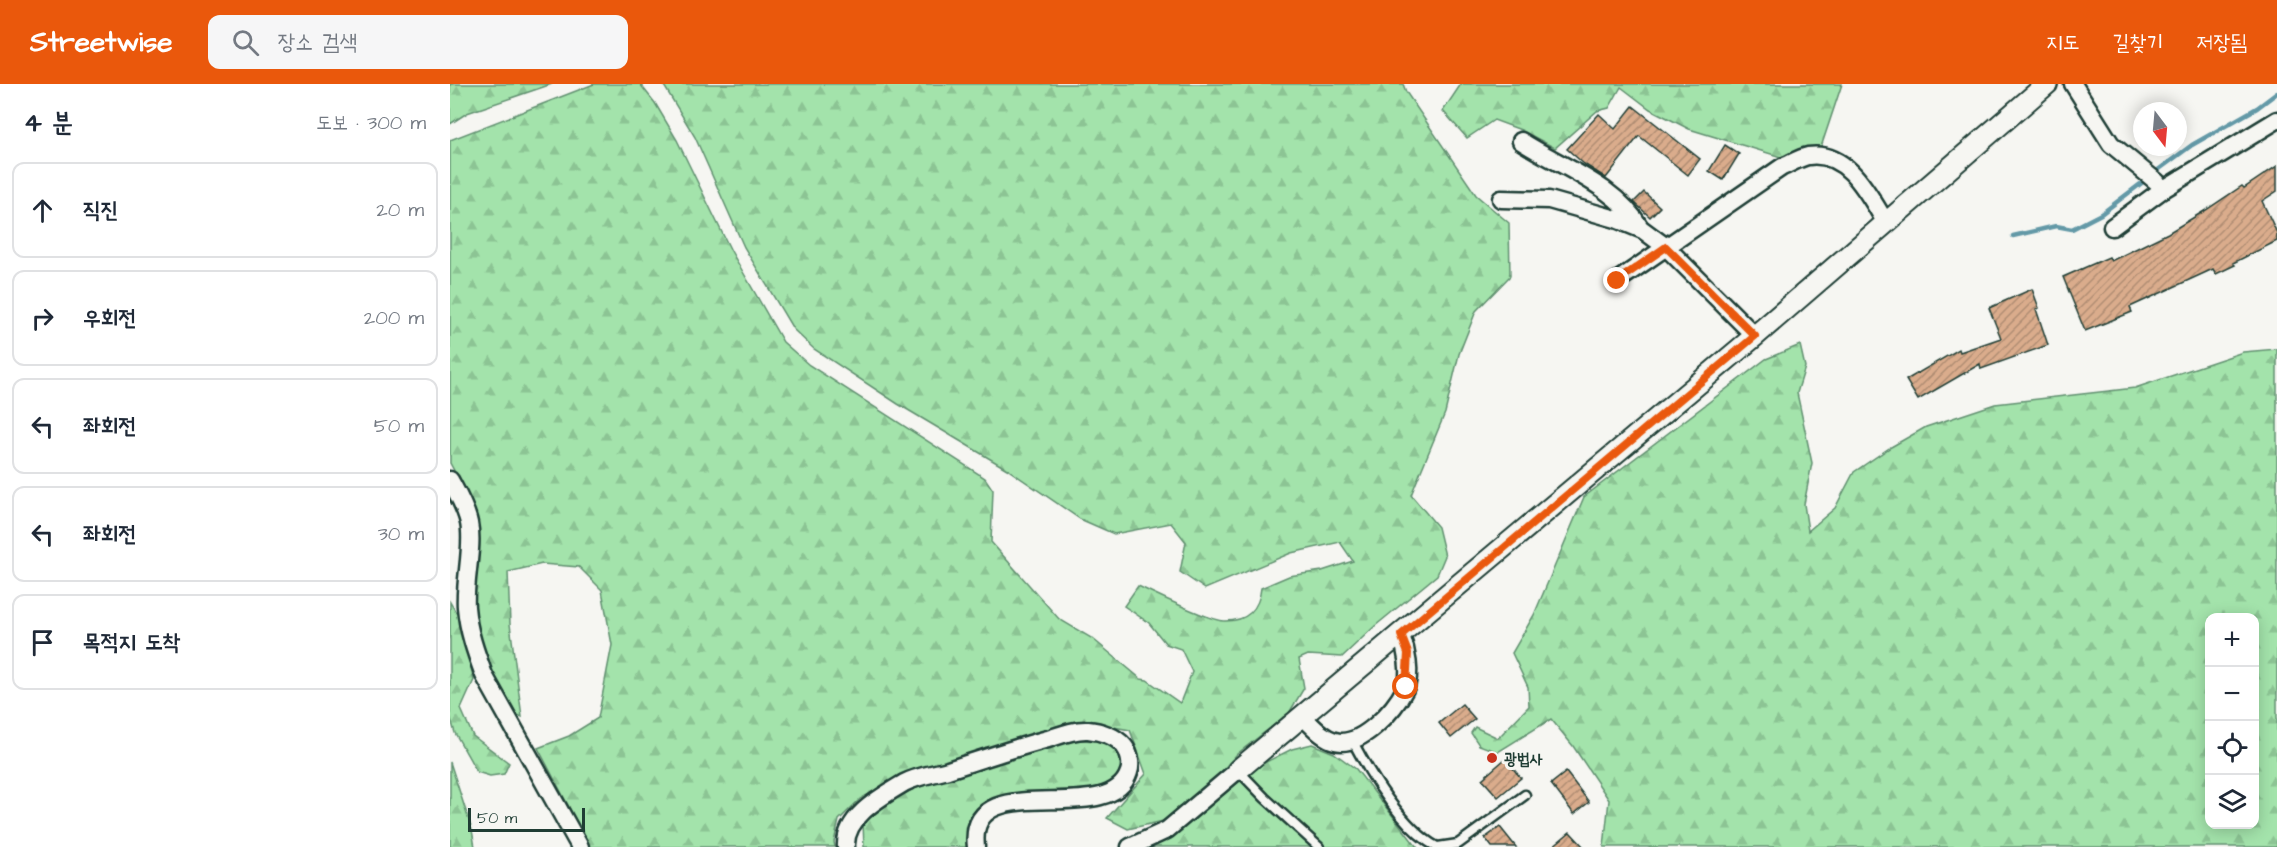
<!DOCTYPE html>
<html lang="ko">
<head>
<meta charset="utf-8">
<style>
	:root { --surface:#fff; --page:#f6f6f7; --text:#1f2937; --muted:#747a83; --line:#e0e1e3; --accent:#ea580c }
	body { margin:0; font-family:"Architects Daughter","Poor Story",sans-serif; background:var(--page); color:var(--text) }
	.controls { position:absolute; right:18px; bottom:18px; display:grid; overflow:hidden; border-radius:12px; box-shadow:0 3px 15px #0003 }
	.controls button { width:54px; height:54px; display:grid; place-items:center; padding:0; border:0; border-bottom:2px solid var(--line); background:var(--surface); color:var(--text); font:30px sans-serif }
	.compass { position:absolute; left:1683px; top:18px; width:54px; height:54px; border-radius:50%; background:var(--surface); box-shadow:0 3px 15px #0003; rotate:164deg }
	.scale { position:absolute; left:18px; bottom:15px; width:117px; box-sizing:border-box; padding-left:6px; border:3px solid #1f3d34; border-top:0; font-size:16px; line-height:21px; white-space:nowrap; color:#1f3d34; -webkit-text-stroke:4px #f6f6f2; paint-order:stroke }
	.stop { position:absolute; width:18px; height:18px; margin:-14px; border:4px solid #ea580c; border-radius:50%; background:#fff }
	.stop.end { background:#ea580c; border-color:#fff; box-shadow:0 2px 6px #0008 }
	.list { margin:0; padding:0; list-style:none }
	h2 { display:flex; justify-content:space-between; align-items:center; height:78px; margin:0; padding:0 24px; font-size:26px }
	h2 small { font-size:20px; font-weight:400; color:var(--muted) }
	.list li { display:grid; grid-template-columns:39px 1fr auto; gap:18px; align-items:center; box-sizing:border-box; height:96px; margin:0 12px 12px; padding:0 12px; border:2px solid var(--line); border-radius:12px }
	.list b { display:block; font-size:22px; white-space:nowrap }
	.list em { font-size:20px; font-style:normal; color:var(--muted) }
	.icon { flex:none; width:33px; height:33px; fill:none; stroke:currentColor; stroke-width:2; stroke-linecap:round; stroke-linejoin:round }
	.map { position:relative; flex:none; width:1827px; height:763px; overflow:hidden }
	header { display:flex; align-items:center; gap:36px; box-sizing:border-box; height:84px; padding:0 30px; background:var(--accent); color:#fff }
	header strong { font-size:28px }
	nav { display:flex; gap:33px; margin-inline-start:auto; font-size:21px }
	.search { width:420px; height:54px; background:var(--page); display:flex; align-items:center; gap:15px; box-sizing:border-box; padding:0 21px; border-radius:12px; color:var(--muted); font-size:22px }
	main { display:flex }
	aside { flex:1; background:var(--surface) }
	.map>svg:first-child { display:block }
</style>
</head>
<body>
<header>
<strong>Streetwise</strong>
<div class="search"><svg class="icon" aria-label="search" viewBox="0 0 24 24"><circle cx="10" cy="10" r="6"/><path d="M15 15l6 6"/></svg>장소 검색</div>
<nav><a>지도</a><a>길찾기</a><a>저장됨</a></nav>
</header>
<main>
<aside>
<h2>4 분<small>도보 · 300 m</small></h2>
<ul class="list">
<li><svg class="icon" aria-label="ahead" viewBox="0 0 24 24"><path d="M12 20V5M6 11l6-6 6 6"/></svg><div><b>직진</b></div><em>20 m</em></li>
<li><svg class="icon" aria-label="right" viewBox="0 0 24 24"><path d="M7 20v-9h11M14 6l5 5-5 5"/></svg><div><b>우회전</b></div><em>200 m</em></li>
<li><svg class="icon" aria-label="left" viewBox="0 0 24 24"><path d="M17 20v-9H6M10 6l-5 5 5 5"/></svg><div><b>좌회전</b></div><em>50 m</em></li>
<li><svg class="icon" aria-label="left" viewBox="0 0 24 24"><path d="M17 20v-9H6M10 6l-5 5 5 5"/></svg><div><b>좌회전</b></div><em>30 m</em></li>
<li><svg class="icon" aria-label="arrive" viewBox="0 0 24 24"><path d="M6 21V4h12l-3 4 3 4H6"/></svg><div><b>목적지 도착</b></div></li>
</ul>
</aside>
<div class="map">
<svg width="1827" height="763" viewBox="0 0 1827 763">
	<defs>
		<pattern id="forest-firs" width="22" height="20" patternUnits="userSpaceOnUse" patternTransform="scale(1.5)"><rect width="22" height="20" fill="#a3e3ab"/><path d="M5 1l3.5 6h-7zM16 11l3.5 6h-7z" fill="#8cc494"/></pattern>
		<pattern id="building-hatch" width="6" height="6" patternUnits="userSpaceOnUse" patternTransform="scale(1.5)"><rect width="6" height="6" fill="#daac8c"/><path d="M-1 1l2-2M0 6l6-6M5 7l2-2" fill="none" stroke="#b08d73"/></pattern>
	</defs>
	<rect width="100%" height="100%" fill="#f6f6f2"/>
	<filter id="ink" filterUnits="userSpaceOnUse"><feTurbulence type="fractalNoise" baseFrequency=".0167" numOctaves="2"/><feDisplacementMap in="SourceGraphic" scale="12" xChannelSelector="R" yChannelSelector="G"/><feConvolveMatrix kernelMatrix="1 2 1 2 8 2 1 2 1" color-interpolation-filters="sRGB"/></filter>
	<g filter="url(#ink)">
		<g fill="url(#forest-firs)" stroke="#619070" stroke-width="1.5" fill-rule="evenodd">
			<polygon points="0,0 102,0 17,29 0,40"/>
			<path d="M144 0H190L205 19 227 56 281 167 333 258 359 281 535 394 543 406 541 458 609 535 643 555 691 595 697 596 730 619 742 588 731 565 716 560 699 539 674 522 688 502C704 509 761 538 775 537 797 537 809 525 811 504L839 492 872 487 903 477 890 458 841 469 755 505 730 488 736 458 721 439 664 450 630 435 557 385 448 320 364 265 343 245 294 163 245 53 213 0H953L956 8 1026 111 1059 139 1060 192 1026 227 1009 270 995 329 961 411 988 443 995 472 987 491 925 542 892 573 858 571 849 575 854 604 839 629 787 670 755 706 722 735 678 745 657 734 696 690 680 646 641 639 551 660 453 691 410 715 389 736 384 758 385 763H140L88 664 119 652 148 634 162 561 152 506 129 483 92 480 58 488 60 540 72 633 62 628 39 585 23 539V512L29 450 15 407 0 379V56Z"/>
			<polygon points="1011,0 1392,0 1371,63 1331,73 1239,45 1200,25 1171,3 1159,24 1147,27 1105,64 1071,46 1044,36 1017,54 993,27"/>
			<path d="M1350 261 1355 283 1347 309 1362 379 1354 420 1358 447 1385 424 1404 388 1441 363 1476 343 1545 320 1685 304 1793 268 1827 265V763H1154L1159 716 1123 662 1101 635 1048 668 1029 661 1021 649 1025 643 1048 654 1079 622 1078 603 1062 569 1084 531 1134 413 1316 275ZM1760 534H1804V740H1760Z"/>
			<polygon points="0,518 8,532 24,596 11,625 23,652 59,679 54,690 40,692 27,688 5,649 0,632"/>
			<path d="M616 656C643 656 664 652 673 683L665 700 522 736 517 752 519 763H414L413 739C446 699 564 671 616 656Z"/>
			<polygon points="862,660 884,669 906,685 967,763 693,763 742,734 812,680 842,665"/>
			<polygon points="0,678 22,746 25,763 0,763"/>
		</g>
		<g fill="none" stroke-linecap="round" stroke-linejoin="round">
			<g stroke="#6499a7" stroke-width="4.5">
				<polyline points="1704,89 1742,61 1807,24 1827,9"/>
				<polyline points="1563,152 1606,142 1622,145 1651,130 1697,95"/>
			</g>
		</g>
		<g fill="url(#building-hatch)" stroke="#1f3d34" stroke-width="1.5">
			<polygon points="1183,22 1250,75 1238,91 1189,52 1156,94 1134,80 1117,65 1149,30 1165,45"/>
			<polygon points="1275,61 1289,70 1273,96 1259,87"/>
			<polygon points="1827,82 1827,107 1812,117 1827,149 1827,157 1783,179 1785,181 1766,190 1763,185 1680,223 1682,228 1635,247 1613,193 1659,173 1661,177 1718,149 1756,126 1792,102 1794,104"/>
			<polygon points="1194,108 1210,123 1200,133 1184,118"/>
			<polygon points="1582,205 1589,224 1586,225 1598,261 1531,285 1530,280 1468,316 1456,296 1509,265 1510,268 1551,254 1539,224"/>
			<polygon points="1012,620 1025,635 1001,654 989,639"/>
			<polygon points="1055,675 1071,694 1048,713 1032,695"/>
			<polygon points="1116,688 1139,718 1124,730 1101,700"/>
			<polygon points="1050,743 1066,763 1042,763 1035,754"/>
			<polygon points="1120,748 1134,763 1102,763"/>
		</g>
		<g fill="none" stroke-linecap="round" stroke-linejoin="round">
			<defs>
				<g id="service">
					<path d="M902 656C920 690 953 745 987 763"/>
					<polyline points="788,686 815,714 869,763"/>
					<polyline points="988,763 1008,760 1075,711"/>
				</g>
				<g id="minor">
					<polyline points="1623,0 1661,60 1707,98 1712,106"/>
					<path d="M1071 57C1111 83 1166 101 1191 145"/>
					<polyline points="1051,115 1099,116 1166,135 1193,146 1216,163 1305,252"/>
					<polyline points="1662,143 1712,106 1827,36"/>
					<path d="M1167 197 1332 83C1340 80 1349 74 1358 72 1398 66 1419 111 1436 139"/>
					<path d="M0 396C7 409 16 424 19 439 24 463 14 497 16 523 18 547 26 569 34 591L130 763"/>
					<path d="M852 632C862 641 872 654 885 657 911 664 945 625 955 605 962 590 956 565 951 551"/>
					<path d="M396 763C394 733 431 713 454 699 467 692 484 690 498 686 531 675 564 664 598 655 610 651 625 645 638 646 650 647 666 652 674 662 679 668 682 680 679 688 660 748 516 679 526 763"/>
					<polyline points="680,763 717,746 788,686"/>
				</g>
				<polyline id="tertiary" points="788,686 1305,252 1597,0"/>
			</defs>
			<use href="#service" stroke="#1f3d34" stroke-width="13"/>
			<use href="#minor" stroke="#1f3d34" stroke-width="21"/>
			<use href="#tertiary" stroke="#1f3d34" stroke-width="24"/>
			<use href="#service" stroke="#f6f6f2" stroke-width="8"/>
			<use href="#minor" stroke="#f6f6f2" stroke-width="16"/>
			<use href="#tertiary" stroke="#f6f6f2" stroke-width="20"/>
		</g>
	</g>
	<g fill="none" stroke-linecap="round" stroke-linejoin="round" filter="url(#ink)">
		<polyline stroke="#ea580c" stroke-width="8" points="956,603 958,569 951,551 1305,252 1216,163 1167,197"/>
	</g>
	<circle fill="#c8321e" stroke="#f6f6f2" stroke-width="2" cx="1042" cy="674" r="6"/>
	<g text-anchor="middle" stroke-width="6" stroke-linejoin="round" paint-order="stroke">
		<g font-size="16" font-weight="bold" fill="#1f3d34" stroke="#f6f6f2" text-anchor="start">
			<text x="1054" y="680">광법사</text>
		</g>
	</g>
</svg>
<div class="controls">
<button>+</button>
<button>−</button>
<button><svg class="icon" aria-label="locate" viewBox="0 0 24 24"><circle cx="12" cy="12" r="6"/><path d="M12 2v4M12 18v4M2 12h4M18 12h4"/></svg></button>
<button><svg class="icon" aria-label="layers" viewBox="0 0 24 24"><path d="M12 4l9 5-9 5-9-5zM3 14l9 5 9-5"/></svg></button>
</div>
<svg class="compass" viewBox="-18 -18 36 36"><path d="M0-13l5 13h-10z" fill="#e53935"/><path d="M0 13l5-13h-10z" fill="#747a83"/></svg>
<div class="scale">50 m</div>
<div class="stop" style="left:956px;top:603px"></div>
<div class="stop end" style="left:1167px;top:197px"></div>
</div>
</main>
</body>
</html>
